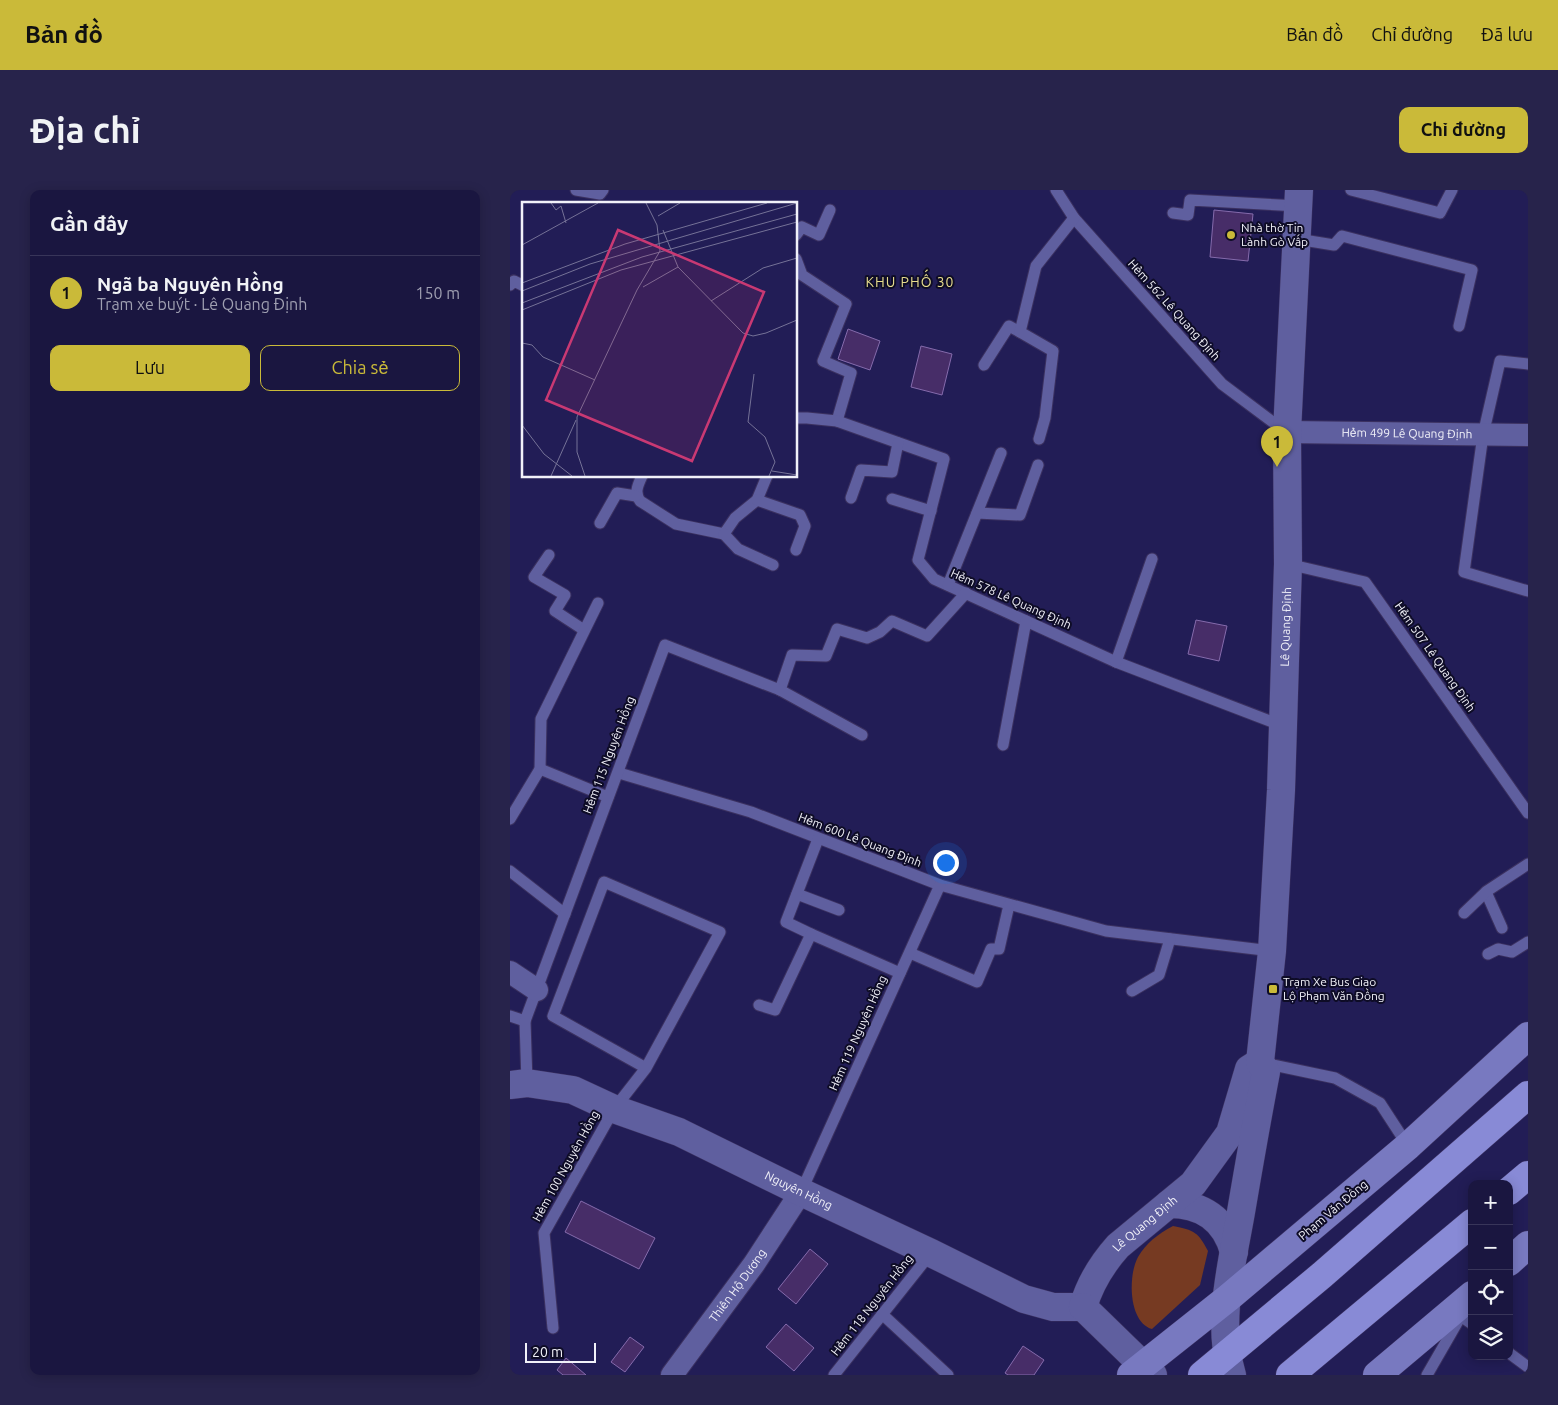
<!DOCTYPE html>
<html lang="vi">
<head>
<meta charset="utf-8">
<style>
	:root { --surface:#1a1640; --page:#27234b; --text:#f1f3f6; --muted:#9f9fb1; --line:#383559; --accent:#caba39 }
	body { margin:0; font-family:Ubuntu,sans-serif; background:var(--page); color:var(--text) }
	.controls { position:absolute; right:15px; bottom:15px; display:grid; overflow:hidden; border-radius:10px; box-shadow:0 2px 12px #0003 }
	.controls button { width:45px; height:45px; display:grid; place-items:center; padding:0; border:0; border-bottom:1px solid var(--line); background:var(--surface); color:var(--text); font:25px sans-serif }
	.scale { position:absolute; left:15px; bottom:12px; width:71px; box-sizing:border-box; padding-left:5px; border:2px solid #f1f1f9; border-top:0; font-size:14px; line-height:18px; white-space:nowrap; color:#f1f1f9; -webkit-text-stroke:4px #0e0c26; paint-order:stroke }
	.you { position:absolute; left:435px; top:672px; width:18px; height:18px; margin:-12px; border:4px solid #fff; border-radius:50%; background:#1a73e8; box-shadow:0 0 0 8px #1a73e833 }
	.badge { display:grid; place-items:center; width:32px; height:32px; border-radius:50%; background:var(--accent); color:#111; font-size:16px; font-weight:700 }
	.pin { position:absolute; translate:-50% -41px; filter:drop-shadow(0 1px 2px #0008) }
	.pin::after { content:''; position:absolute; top:26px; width:18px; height:15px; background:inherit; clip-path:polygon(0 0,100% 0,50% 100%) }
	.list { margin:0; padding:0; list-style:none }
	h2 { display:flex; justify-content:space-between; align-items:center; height:65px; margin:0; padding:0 20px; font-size:21px }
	h2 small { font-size:16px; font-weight:400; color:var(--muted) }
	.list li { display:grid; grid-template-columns:32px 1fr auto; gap:15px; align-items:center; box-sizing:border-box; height:75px; padding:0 20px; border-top:1px solid var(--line) }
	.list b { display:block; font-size:19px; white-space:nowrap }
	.list p { margin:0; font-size:16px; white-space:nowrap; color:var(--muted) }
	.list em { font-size:16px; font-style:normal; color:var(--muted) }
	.actions { display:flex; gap:10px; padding:15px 20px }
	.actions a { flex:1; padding:11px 0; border:1px solid var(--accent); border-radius:10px; text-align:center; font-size:18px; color:var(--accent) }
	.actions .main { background:var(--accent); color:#111 }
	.icon { flex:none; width:28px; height:28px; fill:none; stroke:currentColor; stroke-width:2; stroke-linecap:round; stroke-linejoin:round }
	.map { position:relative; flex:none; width:1018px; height:1185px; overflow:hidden; border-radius:10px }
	header { display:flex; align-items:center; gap:30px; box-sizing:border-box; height:70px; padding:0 25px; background:var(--accent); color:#111 }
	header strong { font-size:24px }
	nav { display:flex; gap:28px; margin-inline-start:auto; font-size:18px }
	.intro { display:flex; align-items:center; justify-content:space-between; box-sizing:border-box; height:120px; padding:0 30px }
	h1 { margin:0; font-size:35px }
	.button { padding:12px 22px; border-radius:10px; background:var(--accent); color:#111; font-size:18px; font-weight:700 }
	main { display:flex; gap:30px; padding:0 30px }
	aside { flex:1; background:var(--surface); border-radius:10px; box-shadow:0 2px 12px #0003 }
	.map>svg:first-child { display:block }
</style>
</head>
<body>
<header>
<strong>Bản đồ</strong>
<nav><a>Bản đồ</a><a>Chỉ đường</a><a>Đã lưu</a></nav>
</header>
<div class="intro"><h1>Địa chỉ</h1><a class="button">Chỉ đường</a></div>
<main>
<aside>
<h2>Gần đây<small></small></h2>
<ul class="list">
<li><span class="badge">1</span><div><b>Ngã ba Nguyên Hồng</b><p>Trạm xe buýt · Lê Quang Định</p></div><em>150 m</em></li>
</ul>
<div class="actions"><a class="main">Lưu</a><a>Chia sẻ</a></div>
</aside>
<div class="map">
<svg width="1018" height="1185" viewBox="0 0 1018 1185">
	<rect width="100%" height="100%" fill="#221d56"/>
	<path fill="#763a22" d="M663 1036C684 1040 688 1042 698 1061L690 1095 642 1139C618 1132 618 1085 628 1067 636 1053 648 1044 663 1036Z"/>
	<g fill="#472d68" stroke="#856bac">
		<polygon points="704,20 743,24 738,71 700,67"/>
		<polygon points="338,139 370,151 360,180 328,169"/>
		<polygon points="411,156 442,164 432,205 401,197"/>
		<polygon points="686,430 717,436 709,471 678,464"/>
		<polygon points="71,1011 145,1048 129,1079 55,1042"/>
		<polygon points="300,1059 318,1074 286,1114 268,1099"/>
		<polygon points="276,1134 304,1158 284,1181 256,1157"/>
		<polygon points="120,1147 134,1157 115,1182 101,1172"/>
		<polygon points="513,1156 534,1170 524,1185 498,1185 495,1183"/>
		<polygon points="56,1168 76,1185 53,1185 47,1180"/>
	</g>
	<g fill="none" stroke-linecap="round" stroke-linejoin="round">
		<defs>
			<g id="lane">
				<polyline points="66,0 90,4 93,0"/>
				<polyline points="546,0 564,28 712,194 776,242"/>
				<polyline points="841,0 930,23 942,0"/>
				<polyline points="663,23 678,25 680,10 788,16"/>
				<polyline points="286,45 292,37 309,45 320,20"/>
				<polyline points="787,49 824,55 832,46 962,80 949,136"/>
				<polyline points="286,69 292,85 336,114 313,171 341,183 327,231"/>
				<polyline points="0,95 4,91 14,96"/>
				<polyline points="1018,174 990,171 973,245 954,382 1018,401"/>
				<polyline points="474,175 499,136 510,142"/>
				<polyline points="286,228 297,228 327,231 434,269 408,370 424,389 606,472 773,536"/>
				<polyline points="529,249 535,228 543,161 510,142 526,76 564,28"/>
				<path d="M132 286C128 295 124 302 130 311L166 334 214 344 225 328 247 310 257 286"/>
				<polyline points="341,308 351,280 382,282 388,253"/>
				<polyline points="382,309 421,321"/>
				<polyline points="247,310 290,325 295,336 286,360"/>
				<polyline points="467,323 510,325 528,275"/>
				<polyline points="90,333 107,303 126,306"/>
				<polyline points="214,344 228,359 263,375"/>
				<polyline points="39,365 24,387 55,405 45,421 74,440"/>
				<polyline points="778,374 855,392 1018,623"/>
				<polyline points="438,395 491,263"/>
				<polyline points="606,472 642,369"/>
				<polyline points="270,500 282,465 316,466 327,439 357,448 370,442 382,431 417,446 456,403"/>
				<polyline points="493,555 516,431"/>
				<polyline points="30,579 98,607"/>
				<polyline points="109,583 241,622 430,695 596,741 762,761"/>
				<polyline points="0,629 30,579 31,529 88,413"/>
				<polyline points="0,681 55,724"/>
				<polyline points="976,702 992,738"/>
				<polyline points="287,704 329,720"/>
				<polyline points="954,723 977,701 1018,674"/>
				<polyline points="301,744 276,732 308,649"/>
				<polyline points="400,763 467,792 481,759 489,759 499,715"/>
				<polyline points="978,764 988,759 1002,762 1018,752"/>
				<polyline points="622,801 649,785 660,749"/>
				<polyline points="249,815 265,820 301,744 390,783"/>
				<polyline points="0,826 15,831"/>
				<polyline points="754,873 825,888 870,913 898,956"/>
				<polyline points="17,893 15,831 155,455 270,500 352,545"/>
				<polyline points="291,1002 430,695"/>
				<polyline points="945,1122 962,1134"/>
				<polyline points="372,1124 438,1185"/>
				<polyline points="43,1138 34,1043 104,919 136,878 210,742 94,692 43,826 136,878"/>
				<polyline points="999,1163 1018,1177"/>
				<polyline points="324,1185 421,1063"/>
				<polyline points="917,1185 951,1126"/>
			</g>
			<g id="street">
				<path id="s1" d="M777 242 1018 245"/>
				<polyline points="0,782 27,800"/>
				<path id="s2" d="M162 1185 244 1074 291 1002"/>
			</g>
			<g id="secondary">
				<path id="s3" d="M0 895 17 893 63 900 104 919 169 942 291 1002 421 1063 514 1109 543 1117H573"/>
				<path d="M659 1014C692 1014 715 1029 724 1062"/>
				<path id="s4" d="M573 1117C580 1093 591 1075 608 1056L683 994 720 943 739 879 750 872"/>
				<polyline points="573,1117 643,1185"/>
				<path id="s5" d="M722 1185C706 1133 722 1074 731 1022 739 975 747 929 756 882L750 872 762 761 771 600 778 374 777 242 789 0"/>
			</g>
			<g id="primary">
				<polyline points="999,1072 1018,1055"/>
				<polyline points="621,1185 718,1108 898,956 1018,846"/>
				<polyline points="867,1185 962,1105"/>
			</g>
			<g id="highway">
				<polyline points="999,1001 1018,985"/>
				<polyline points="692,1185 812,1085 1018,905"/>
				<polyline points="780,1185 962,1033"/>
			</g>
		</defs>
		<use href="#lane" stroke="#3b3160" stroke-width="13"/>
		<use href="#street" stroke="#3b3160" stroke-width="24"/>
		<use href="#secondary" stroke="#3b3160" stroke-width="29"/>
		<use href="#primary" stroke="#3b3160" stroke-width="29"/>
		<use href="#highway" stroke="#3b3160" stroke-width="29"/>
		<use href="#lane" stroke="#5f5f9f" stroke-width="11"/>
		<use href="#street" stroke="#5f5f9f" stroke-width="22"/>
		<use href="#secondary" stroke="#5f5f9f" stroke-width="28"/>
		<use href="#primary" stroke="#7879c0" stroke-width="28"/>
		<use href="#highway" stroke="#888ad6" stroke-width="28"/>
	</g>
	<g fill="#caba39" stroke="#0e0c26" stroke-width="2">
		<circle cx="721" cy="45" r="5"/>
		<rect x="758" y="794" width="10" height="10" rx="2.5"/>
	</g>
	<g text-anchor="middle" stroke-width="4" stroke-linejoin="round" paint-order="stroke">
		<g font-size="12" fill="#f1f1f9" stroke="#0e0c26" text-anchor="start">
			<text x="731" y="42">Nhà thờ Tin<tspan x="731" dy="14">Lành Gò Vấp</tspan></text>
			<text x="773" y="796">Trạm Xe Bus Giao<tspan x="773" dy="14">Lộ Phạm Văn Đồng</tspan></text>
		</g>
		<g font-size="12" fill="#f1f1f9" stroke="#0e0c26">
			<text transform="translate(664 120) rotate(48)" y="4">Hẻm 562 Lê Quang Định</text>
			<text dy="4" stroke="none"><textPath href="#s1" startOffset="120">Hẻm 499 Lê Quang Định</textPath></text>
			<text transform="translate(501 409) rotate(24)" y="4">Hẻm 578 Lê Quang Định</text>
			<text dy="4" stroke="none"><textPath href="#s5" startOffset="755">Lê Quang Định</textPath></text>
			<text transform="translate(925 467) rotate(55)" y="4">Hẻm 507 Lê Quang Định</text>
			<text transform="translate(99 565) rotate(-69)" y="4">Hẻm 115 Nguyên Hồng</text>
			<text transform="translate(350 650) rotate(21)" y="4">Hẻm 600 Lê Quang Định</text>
			<text transform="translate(348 843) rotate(-66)" y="4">Hẻm 119 Nguyên Hồng</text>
			<text transform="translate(56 976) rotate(-61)" y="4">Hẻm 100 Nguyên Hồng</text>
			<text dy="4" stroke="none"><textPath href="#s3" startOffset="311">Nguyên Hồng</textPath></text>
			<text transform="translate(823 1020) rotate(-40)" y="4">Phạm Văn Đồng</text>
			<text dy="4" stroke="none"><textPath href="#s4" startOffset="106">Lê Quang Định</textPath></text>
			<text dy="4" stroke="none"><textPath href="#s2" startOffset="111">Thiên Hộ Dương</textPath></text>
			<text transform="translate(362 1115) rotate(-52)" y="4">Hẻm 118 Nguyên Hồng</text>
		</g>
		<g font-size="14" letter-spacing="1" fill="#e7dd8e" stroke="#0e0c26">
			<text x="400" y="97">KHU PHỐ 30</text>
		</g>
	</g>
	<g transform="translate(12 12)">
		<rect width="275" height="275" fill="#221d56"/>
		<path fill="none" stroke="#757297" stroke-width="1" d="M29 1 34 8 39 4 44 21M136 14 158 1M0 43 76 1M156 65 221 131 231 134 244 131 275 118M0 81 103 42 245 1M121 85 156 65 141 28M0 89 68 62 275 1M189 99 241 66 275 56M0 101 120 55 275 12M0 108 99 68 275 20M0 141 10 143 21 155 73 178M232 172 226 220 243 235 253 260 247 274M0 223 22 252 50 274M250 269 275 273M29 274 54 218M63 274 55 250V215L115 88 138 49 135 23 124 1"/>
		<path fill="#c93973" fill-opacity="0.15" stroke="#c93973" stroke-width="2.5" d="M96 28 242 90 170 259 24 198Z"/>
		<rect width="275" height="275" fill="none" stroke="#f1f1f9" stroke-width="2.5"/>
	</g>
</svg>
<div class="controls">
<button>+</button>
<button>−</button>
<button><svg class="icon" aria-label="locate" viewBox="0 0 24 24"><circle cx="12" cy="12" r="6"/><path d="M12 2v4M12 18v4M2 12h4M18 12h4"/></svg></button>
<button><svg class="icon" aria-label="layers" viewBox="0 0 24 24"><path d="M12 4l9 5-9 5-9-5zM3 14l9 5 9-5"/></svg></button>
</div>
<div class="scale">20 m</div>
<div class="you"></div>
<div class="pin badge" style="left:767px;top:277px">1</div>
</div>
</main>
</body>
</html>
